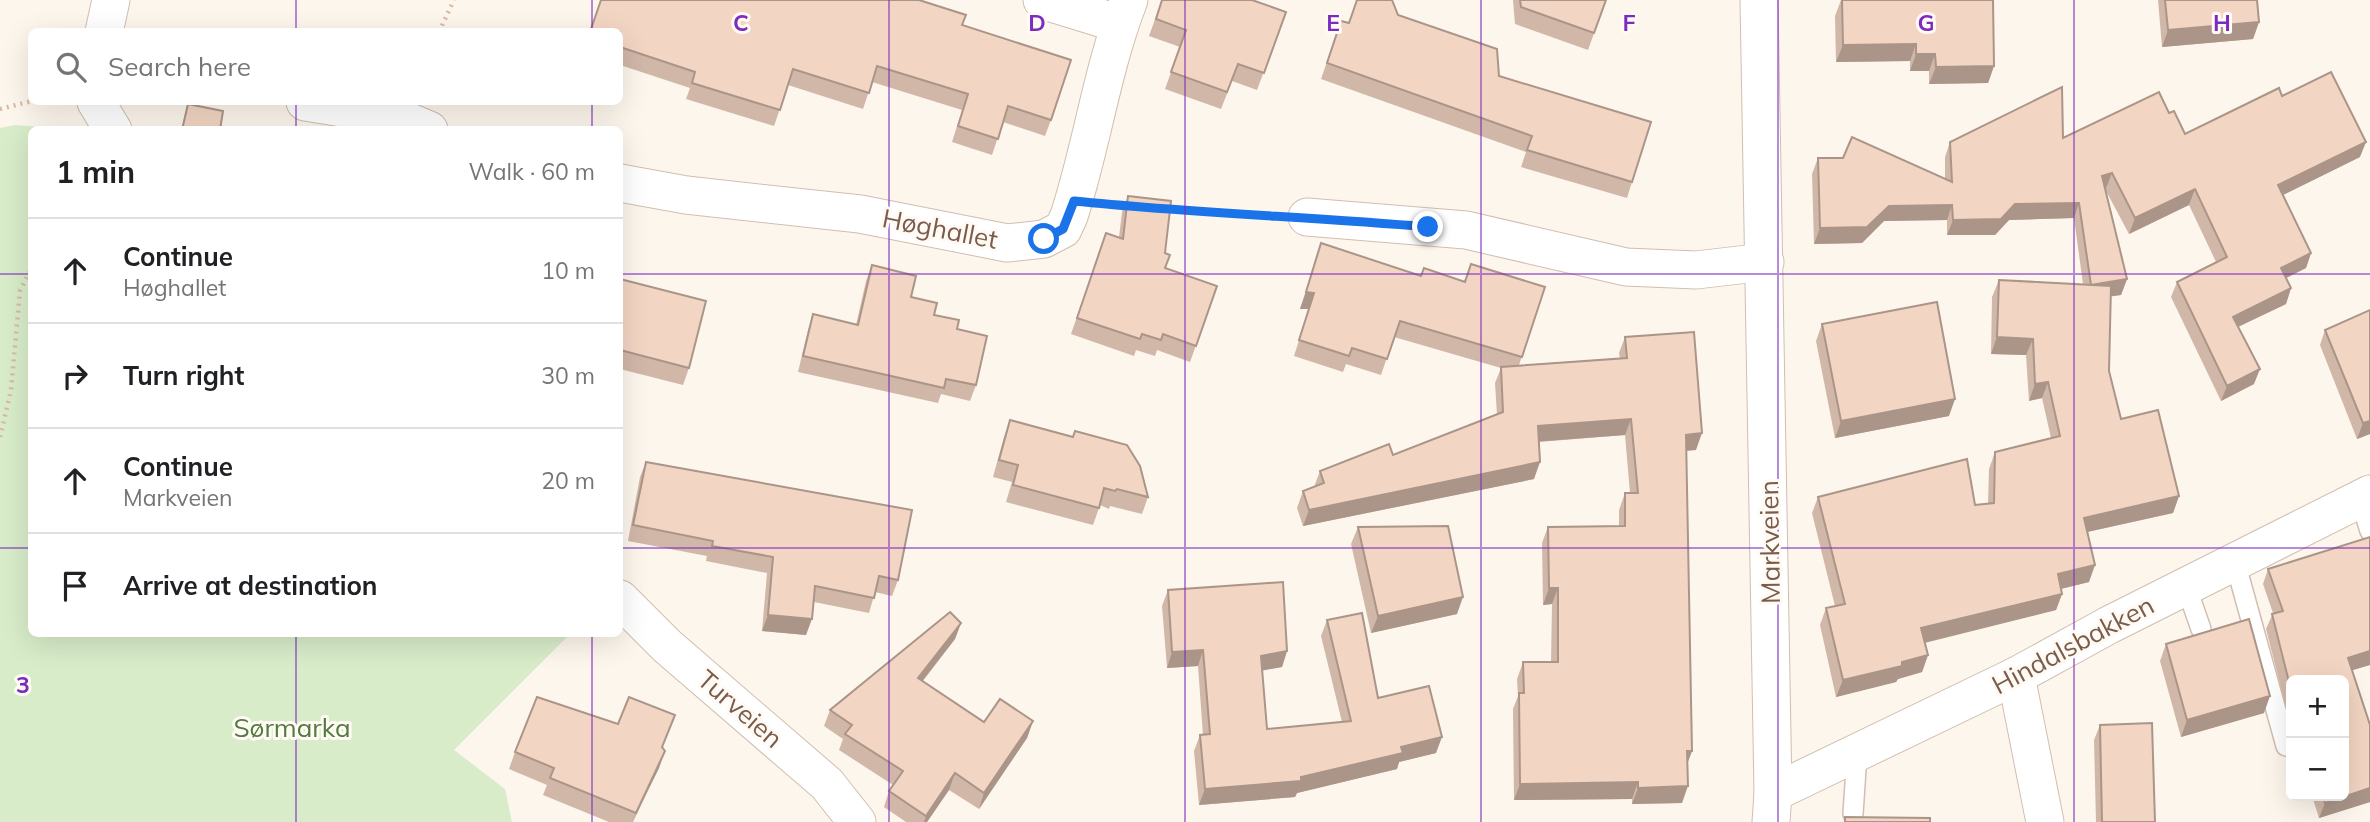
<!DOCTYPE html>
<html lang="en">
<head>
<meta charset="utf-8">
<style>
	:root { --surface:#fff; --page:#f6f6f6; --text:#202124; --muted:#757577; --line:#e0e0e0 }
	body { margin:0; font-family:Mulish,sans-serif; background:var(--page); color:var(--text) }
	.controls { position:absolute; right:21px; bottom:21px; display:grid; overflow:hidden; border-radius:10px; box-shadow:0 7px 28px #0002 }
	.controls button { width:63px; height:63px; display:grid; place-items:center; padding:0; border:0; border-bottom:2px solid var(--line); background:var(--surface); color:var(--text); font:35px sans-serif }
	.stop { position:absolute; width:21px; height:21px; margin:-16px; border:5px solid #1a73e8; border-radius:50%; background:#fff }
	.stop.end { background:#1a73e8; border-color:#fff; box-shadow:0 2px 7px #0008 }
	.list { margin:0; padding:0; list-style:none }
	h2 { display:flex; justify-content:space-between; align-items:center; height:91px; margin:0; padding:0 28px; font-size:30px }
	h2 small { font-size:23px; font-weight:400; color:var(--muted) }
	.list li { display:grid; grid-template-columns:46px 1fr auto; gap:21px; align-items:center; box-sizing:border-box; height:105px; padding:0 28px; border-top:2px solid var(--line) }
	.list b { display:block; font-size:26px; white-space:nowrap }
	.list p { margin:0; font-size:23px; white-space:nowrap; color:var(--muted) }
	.list em { font-size:23px; font-style:normal; color:var(--muted) }
	.icon { flex:none; width:38px; height:38px; fill:none; stroke:currentColor; stroke-width:2; stroke-linecap:round; stroke-linejoin:round }
	.map { position:relative; flex:none; width:2370px; height:822px; overflow:hidden }
	.search { position:absolute; background:var(--surface); box-shadow:0 7px 28px #0002; left:28px; top:28px; width:595px; height:77px; display:flex; align-items:center; gap:18px; box-sizing:border-box; padding:0 24px; border-radius:10px; color:var(--muted); font-size:26px }
	.panel { position:absolute; background:var(--surface); box-shadow:0 7px 28px #0002; left:28px; top:126px; width:595px; height:511px; border-radius:10px }
	.map>svg:first-child { display:block }
</style>
</head>
<body>
<div class="map">
<svg width="2370" height="822" viewBox="0 0 2370 822">
	<rect width="100%" height="100%" fill="#fdf6ec"/>
	<polygon fill="#d8ecc9" points="15,125 65,129 32,130 32,634 570,634 454,750 505,789 512,822 0,822 0,128"/>
	<g fill="none" stroke-linecap="round" stroke-linejoin="round">
		<defs>
			<g id="lane">
				<polyline points="2360,499 2370,531"/>
				<polyline points="2235,562 2286,746"/>
				<polyline points="2186,586 2201,629"/>
				<polyline points="1853,814 1857,754"/>
			</g>
			<g id="street">
				<polyline points="1042,0 1120,24"/>
				<polyline points="1759,0 1773,793 1771,822"/>
				<polyline points="104,32 111,0"/>
				<polyline points="96,102 113,130"/>
				<polyline points="305,102 398,117 429,130"/>
				<path d="M620 183 686 195 860 214 1007 243 1044 239 1063 229 1069 216C1092 145 1102 69 1129 0"/>
				<polyline points="1307,217 1466,230 1626,267 1696,270 1765,262"/>
				<polyline points="620,599 667,646 827,784 857,822"/>
				<polyline points="2016,676 2045,822"/>
				<polyline points="1773,793 2016,676 2109,625 2370,494"/>
			</g>
		</defs>
		<use href="#lane" stroke="#d1beb0" stroke-width="22"/>
		<use href="#street" stroke="#d1beb0" stroke-width="39"/>
		<g stroke="#d9b8a5" stroke-width="4.5" stroke-dasharray="2 5" stroke-linecap="butt">
			<polyline points="439,32 454,0"/>
			<polyline points="0,109 32,101"/>
			<polyline points="1166,210 1265,216"/>
			<polyline points="0,437 11,390 20,291 32,267"/>
		</g>
		<use href="#lane" stroke="#fff" stroke-width="19"/>
		<use href="#street" stroke="#fff" stroke-width="37"/>
	</g>
	<g fill="#d1b7a8">
		<polygon points="1162,0 1286,12 1257,90 1232,81 1221,109 1165,89 1180,47 1149,36"/>
		<polygon points="1513,0 1606,0 1588,50 1515,24"/>
		<polygon points="1841,0 1994,66 1988,83 1929,84 1929,71 1910,71 1910,61 1836,62 1835,16"/>
		<polygon points="2158,0 2257,0 2259,22 2253,39 2162,47"/>
		<polygon points="1398,15 1499,76 1632,182 1627,198 1521,167 1526,152 1321,79 1341,21 1348,23"/>
		<polygon points="962,25 1051,120 1045,136 1003,122 992,155 952,142 962,110 872,82 863,109 788,85 774,126 686,99 690,88 620,65 620,32"/>
		<polygon points="2282,96 2360,157 2283,195 2311,253 2306,268 2286,278 2291,288 2286,304 2238,327 2254,384 2221,401 2171,297 2177,282 2216,262 2189,205 2129,234 2105,189 2127,279 2121,295 2111,296 2109,371 2121,419 2179,496 2173,513 2087,532 2089,582 2061,589 2062,594 2056,610 1925,643 1928,655 1922,672 1898,679 1896,682 1836,697 1820,625 1826,608 1835,606 1812,513 1818,497 1975,505 1988,504 1989,469 1995,452 2051,438 2042,398 2029,401 2026,355 1991,354 1992,297 1999,280 2083,284 2074,218 2009,220 1995,235 1947,235 1947,220 1884,221 1862,243 1814,244 1812,174 1818,158 1945,179 1945,157 1950,142 2063,138 2169,113 2185,134"/>
		<polygon points="1128,196 1165,253 1165,268 1217,286 1190,362 1157,350 1155,356 1136,350 1134,356 1071,334 1106,233 1119,237 1122,212"/>
		<polygon points="1321,243 1421,276 1464,281 1471,264 1545,287 1519,365 1620,358 1619,353 1625,337 1696,450 1686,451 1692,751 1687,764 1682,803 1632,804 1632,799 1514,800 1513,709 1518,696 1517,679 1523,662 1551,662 1552,604 1543,605 1542,543 1548,527 1619,526 1619,510 1625,493 1630,493 1625,435 1539,442 1534,479 1303,526 1297,508 1303,491 1314,487 1320,471 1393,455 1497,415 1495,383 1501,368 1394,337 1381,375 1346,364 1343,372 1294,356 1309,309 1300,309"/>
		<polygon points="872,265 911,297 934,315 957,329 976,385 970,401 941,394 938,403 798,372 808,330 813,314 856,325 866,281"/>
		<polygon points="620,279 689,368 683,385 620,369"/>
		<polygon points="2370,310 2370,434 2357,439 2320,345 2325,330"/>
		<polygon points="1822,324 1949,416 1835,438 1816,341"/>
		<polygon points="1010,420 1148,497 1142,514 1110,506 1109,509 1100,505 1093,525 1006,502 1012,482 993,477 1004,437"/>
		<polygon points="646,462 898,580 892,596 875,592 869,613 814,602 806,635 762,631 767,573 706,561 707,556 628,541 640,477"/>
		<polygon points="1358,527 1457,614 1371,633 1351,544"/>
		<polygon points="2370,537 2370,665 2352,670 2370,725 2370,802 2319,818 2312,796 2344,796 2291,680 2291,727 2266,629 2273,613 2263,584 2268,569"/>
		<polygon points="1168,590 1287,651 1282,667 1262,670 1267,729 1342,722 1321,636 1327,620 1378,698 1436,753 1399,762 1397,769 1297,793 1295,797 1199,805 1194,751 1200,735 1203,735 1198,666 1167,668 1162,606"/>
		<polygon points="961,623 955,639 923,681 984,722 1033,721 1027,738 979,809 949,790 927,822 906,822 884,807 889,791 893,785 839,750 843,739 824,726 830,710"/>
		<polygon points="2166,644 2264,713 2181,737 2160,661"/>
		<polygon points="2100,725 2155,822 2096,822 2094,740"/>
		<polygon points="663,747 659,768 633,822 609,822 543,795 547,785 509,769 515,752"/>
	</g>
	<g fill="#aa9588">
		<polygon points="2259,22 2253,39 2162,47 2168,30"/>
		<polygon points="1916,44 1910,61 1836,62 1843,45"/>
		<polygon points="1916,54 1935,54 1929,71 1910,71"/>
		<polygon points="1994,66 1988,83 1929,84 1936,67"/>
		<polygon points="2366,142 2360,157 2273,200 2278,185"/>
		<polygon points="2112,173 2106,188 2097,192 2102,176"/>
		<polygon points="2195,189 2189,205 2129,234 2135,218"/>
		<polygon points="2079,203 2074,218 2009,220 1995,235 1947,235 1953,220 2015,204"/>
		<polygon points="1952,205 1947,220 1884,221 1862,243 1814,244 1820,228 1889,206"/>
		<polygon points="2311,253 2306,268 2276,283 2281,268"/>
		<polygon points="2127,279 2121,295 2085,300 2091,285"/>
		<polygon points="2291,288 2286,304 2227,332 2233,317"/>
		<polygon points="1306,292 1314,293 1309,309 1300,309"/>
		<polygon points="1997,337 2033,339 2026,355 1991,354"/>
		<polygon points="2260,369 2254,384 2221,401 2227,386"/>
		<polygon points="2048,382 2042,398 2029,401 2035,384"/>
		<polygon points="1955,399 1949,416 1835,438 1841,421"/>
		<polygon points="1631,419 1625,435 1532,442 1538,426"/>
		<polygon points="2370,421 2370,434 2357,439 2363,423"/>
		<polygon points="1702,433 1696,450 1680,451 1686,435"/>
		<polygon points="1540,462 1534,479 1303,526 1309,510"/>
		<polygon points="2179,496 2173,513 2078,534 2084,518"/>
		<polygon points="2095,565 2089,582 2052,591 2058,574"/>
		<polygon points="1549,588 1558,588 1552,604 1543,605"/>
		<polygon points="2062,594 2056,610 1915,645 1921,628"/>
		<polygon points="1463,597 1457,614 1371,633 1378,616"/>
		<polygon points="768,615 812,619 806,635 762,631"/>
		<polygon points="961,623 955,639 912,694 918,678"/>
		<polygon points="1203,650 1198,666 1167,668 1172,652"/>
		<polygon points="1287,651 1282,667 1255,672 1261,656"/>
		<polygon points="2370,651 2370,665 2343,673 2348,658"/>
		<polygon points="1928,655 1922,672 1898,679 1896,682 1836,697 1843,680"/>
		<polygon points="2270,696 2264,713 2181,737 2187,720"/>
		<polygon points="1033,721 1027,738 979,809 984,793"/>
		<polygon points="1442,737 1436,753 1399,762 1397,769 1297,793 1295,797 1199,805 1205,789 1301,777 1401,747"/>
		<polygon points="665,751 659,768 632,822 636,813"/>
		<polygon points="1687,751 1692,751 1686,767"/>
		<polygon points="955,773 949,790 927,822 924,822 926,816"/>
		<polygon points="1638,782 1632,799 1514,800 1520,784"/>
		<polygon points="1688,786 1682,803 1632,804 1638,788"/>
		<polygon points="2370,788 2370,802 2319,818 2325,803"/>
	</g>
	<g fill="#f3d5c3" stroke="#aa9588" stroke-width="2">
		<polygon points="601,0 919,0 966,15 962,25 1071,60 1051,120 1008,106 998,139 958,126 968,94 877,66 869,93 793,69 780,110 692,83 695,72 620,47 620,32 590,32"/>
		<polygon points="1162,0 1252,0 1286,12 1264,73 1238,64 1227,92 1171,72 1186,30 1156,19"/>
		<polygon points="1357,0 1392,0 1398,15 1497,49 1499,76 1651,122 1632,182 1527,150 1532,136 1327,63 1341,21 1349,23"/>
		<polygon points="1520,0 1606,0 1594,33 1521,7"/>
		<polygon points="1842,0 1993,0 1994,66 1936,67 1935,54 1916,54 1916,44 1843,45"/>
		<polygon points="2165,0 2257,0 2259,22 2168,30"/>
		<polygon points="2331,72 2366,142 2278,185 2311,253 2281,268 2291,288 2233,317 2260,369 2227,386 2177,282 2227,257 2195,189 2135,218 2112,173 2102,176 2127,279 2091,285 2079,203 2015,204 2001,219 1953,220 1952,205 1889,206 1867,227 1820,228 1818,158 1843,158 1852,137 1952,182 1950,142 2062,87 2063,138 2159,92 2169,113 2174,111 2185,134 2279,88 2282,96"/>
		<polygon points="188,104 223,111 220,130 182,130"/>
		<polygon points="1128,196 1171,201 1165,253 1170,255 1165,268 1217,286 1196,346 1163,334 1161,340 1142,334 1140,339 1077,318 1106,233 1123,239"/>
		<polygon points="1321,243 1421,276 1424,268 1465,282 1471,264 1545,287 1522,357 1400,321 1387,359 1352,348 1349,356 1299,340 1314,293 1306,292"/>
		<polygon points="872,265 916,276 911,297 937,303 934,315 959,320 957,329 987,336 976,385 946,379 944,388 803,356 813,314 858,325"/>
		<polygon points="620,279 706,301 689,368 620,350"/>
		<polygon points="1999,280 2111,286 2109,371 2121,419 2158,410 2179,496 2084,518 2095,565 2058,574 2062,594 1921,628 1928,655 1902,662 1902,666 1843,680 1826,608 1845,604 1818,497 1967,459 1975,505 1994,503 1995,452 2060,436 2048,382 2035,384 2033,339 1997,337"/>
		<polygon points="1937,302 1955,399 1841,421 1822,324"/>
		<polygon points="2370,310 2370,421 2363,423 2325,330"/>
		<polygon points="1694,332 1702,433 1686,435 1692,751 1687,751 1688,786 1638,788 1638,782 1520,784 1519,693 1524,693 1523,662 1558,662 1558,588 1549,588 1548,527 1625,526 1625,493 1638,493 1631,419 1538,426 1540,462 1309,510 1303,491 1324,483 1320,471 1389,444 1393,455 1503,412 1501,367 1627,358 1625,337"/>
		<polygon points="1010,420 1073,437 1075,431 1127,445 1140,466 1148,497 1117,489 1115,491 1104,488 1099,508 1013,485 1018,465 999,460"/>
		<polygon points="646,462 912,510 898,580 879,576 874,598 815,586 812,619 768,615 773,557 712,546 713,541 633,525"/>
		<polygon points="1448,526 1463,597 1378,616 1358,527"/>
		<polygon points="2370,537 2370,651 2348,658 2370,725 2370,788 2325,803 2323,796 2344,796 2344,680 2291,680 2291,690 2272,614 2283,611 2268,569"/>
		<polygon points="1283,582 1287,651 1261,656 1267,729 1351,721 1327,620 1362,613 1378,698 1429,686 1442,737 1401,747 1403,753 1301,777 1301,781 1205,789 1200,735 1210,734 1203,650 1172,652 1168,590"/>
		<polygon points="950,612 961,623 918,678 984,722 1000,699 1033,721 984,793 955,773 926,816 889,791 903,771 845,734 852,725 830,710"/>
		<polygon points="2249,619 2270,696 2187,720 2166,644"/>
		<polygon points="537,697 618,724 629,697 675,715 662,747 665,751 636,813 550,778 554,768 515,752"/>
		<polygon points="2152,723 2155,822 2102,822 2100,725"/>
		<polygon points="1845,817 1930,818 1930,822 1845,822"/>
	</g>
	<g fill="none" stroke-linecap="round" stroke-linejoin="round">
		<path stroke="#1a73e8" stroke-width="9" d="M1044 239 1063 229 1074 201C1192 213 1310 217 1428 227"/>
	</g>
	<path fill="none" stroke="#7b2cbf" stroke-width="2" stroke-opacity="0.55" d="M296 0V32M592 0V32M889 0V822M1185 0V822M1481 0V822M1778 0V822M2074 0V822M296 102V130M592 102V130M0 274H32M620 274H2370M0 548H32M620 548H2370M296 634V822M592 634V822"/>
	<g text-anchor="middle" stroke-width="6" stroke-linejoin="round" paint-order="stroke">
		<g font-size="26" fill="#7a5c4d" stroke="#fffaf3">
			<text transform="translate(940 229) rotate(11)" y="9">Høghallet</text>
			<text transform="translate(1770 542) rotate(-91)" y="9">Markveien</text>
			<text transform="translate(2073 645) rotate(-28)" y="9">Hindalsbakken</text>
			<text transform="translate(740 709) rotate(41)" y="9">Turveien</text>
		</g>
		<g font-size="26" fill="#537a41" stroke="#fffaf3">
			<text x="292" y="737">Sørmarka</text>
		</g>
	</g>
	<g font-size="23" text-anchor="middle" font-weight="bold" fill="#7b2cbf" stroke="#fffaf3" stroke-width="6" stroke-linejoin="round" paint-order="stroke">
		<text x="741" y="31">C</text>
		<text x="1037" y="31">D</text>
		<text x="1333" y="31">E</text>
		<text x="1629" y="31">F</text>
		<text x="1926" y="31">G</text>
		<text x="2222" y="31">H</text>
		<text x="23" y="693">3</text>
	</g>
</svg>
<div class="controls">
<button>+</button>
<button>−</button>
</div>
<div class="stop" style="left:1044px;top:239px"></div>
<div class="stop end" style="left:1428px;top:227px"></div>
<div class="search"><svg class="icon" aria-label="search" viewBox="0 0 24 24"><circle cx="10" cy="10" r="6"/><path d="M15 15l6 6"/></svg>Search here</div>
<section class="panel">
<h2>1 min<small>Walk · 60 m</small></h2>
<ul class="list">
<li><svg class="icon" aria-label="ahead" viewBox="0 0 24 24"><path d="M12 20V5M6 11l6-6 6 6"/></svg><div><b>Continue</b><p>Høghallet</p></div><em>10 m</em></li>
<li><svg class="icon" aria-label="right" viewBox="0 0 24 24"><path d="M7 20v-9h11M14 6l5 5-5 5"/></svg><div><b>Turn right</b></div><em>30 m</em></li>
<li><svg class="icon" aria-label="ahead" viewBox="0 0 24 24"><path d="M12 20V5M6 11l6-6 6 6"/></svg><div><b>Continue</b><p>Markveien</p></div><em>20 m</em></li>
<li><svg class="icon" aria-label="arrive" viewBox="0 0 24 24"><path d="M6 21V4h12l-3 4 3 4H6"/></svg><div><b>Arrive at destination</b></div></li>
</ul>
</section>
</div>
</body>
</html>
